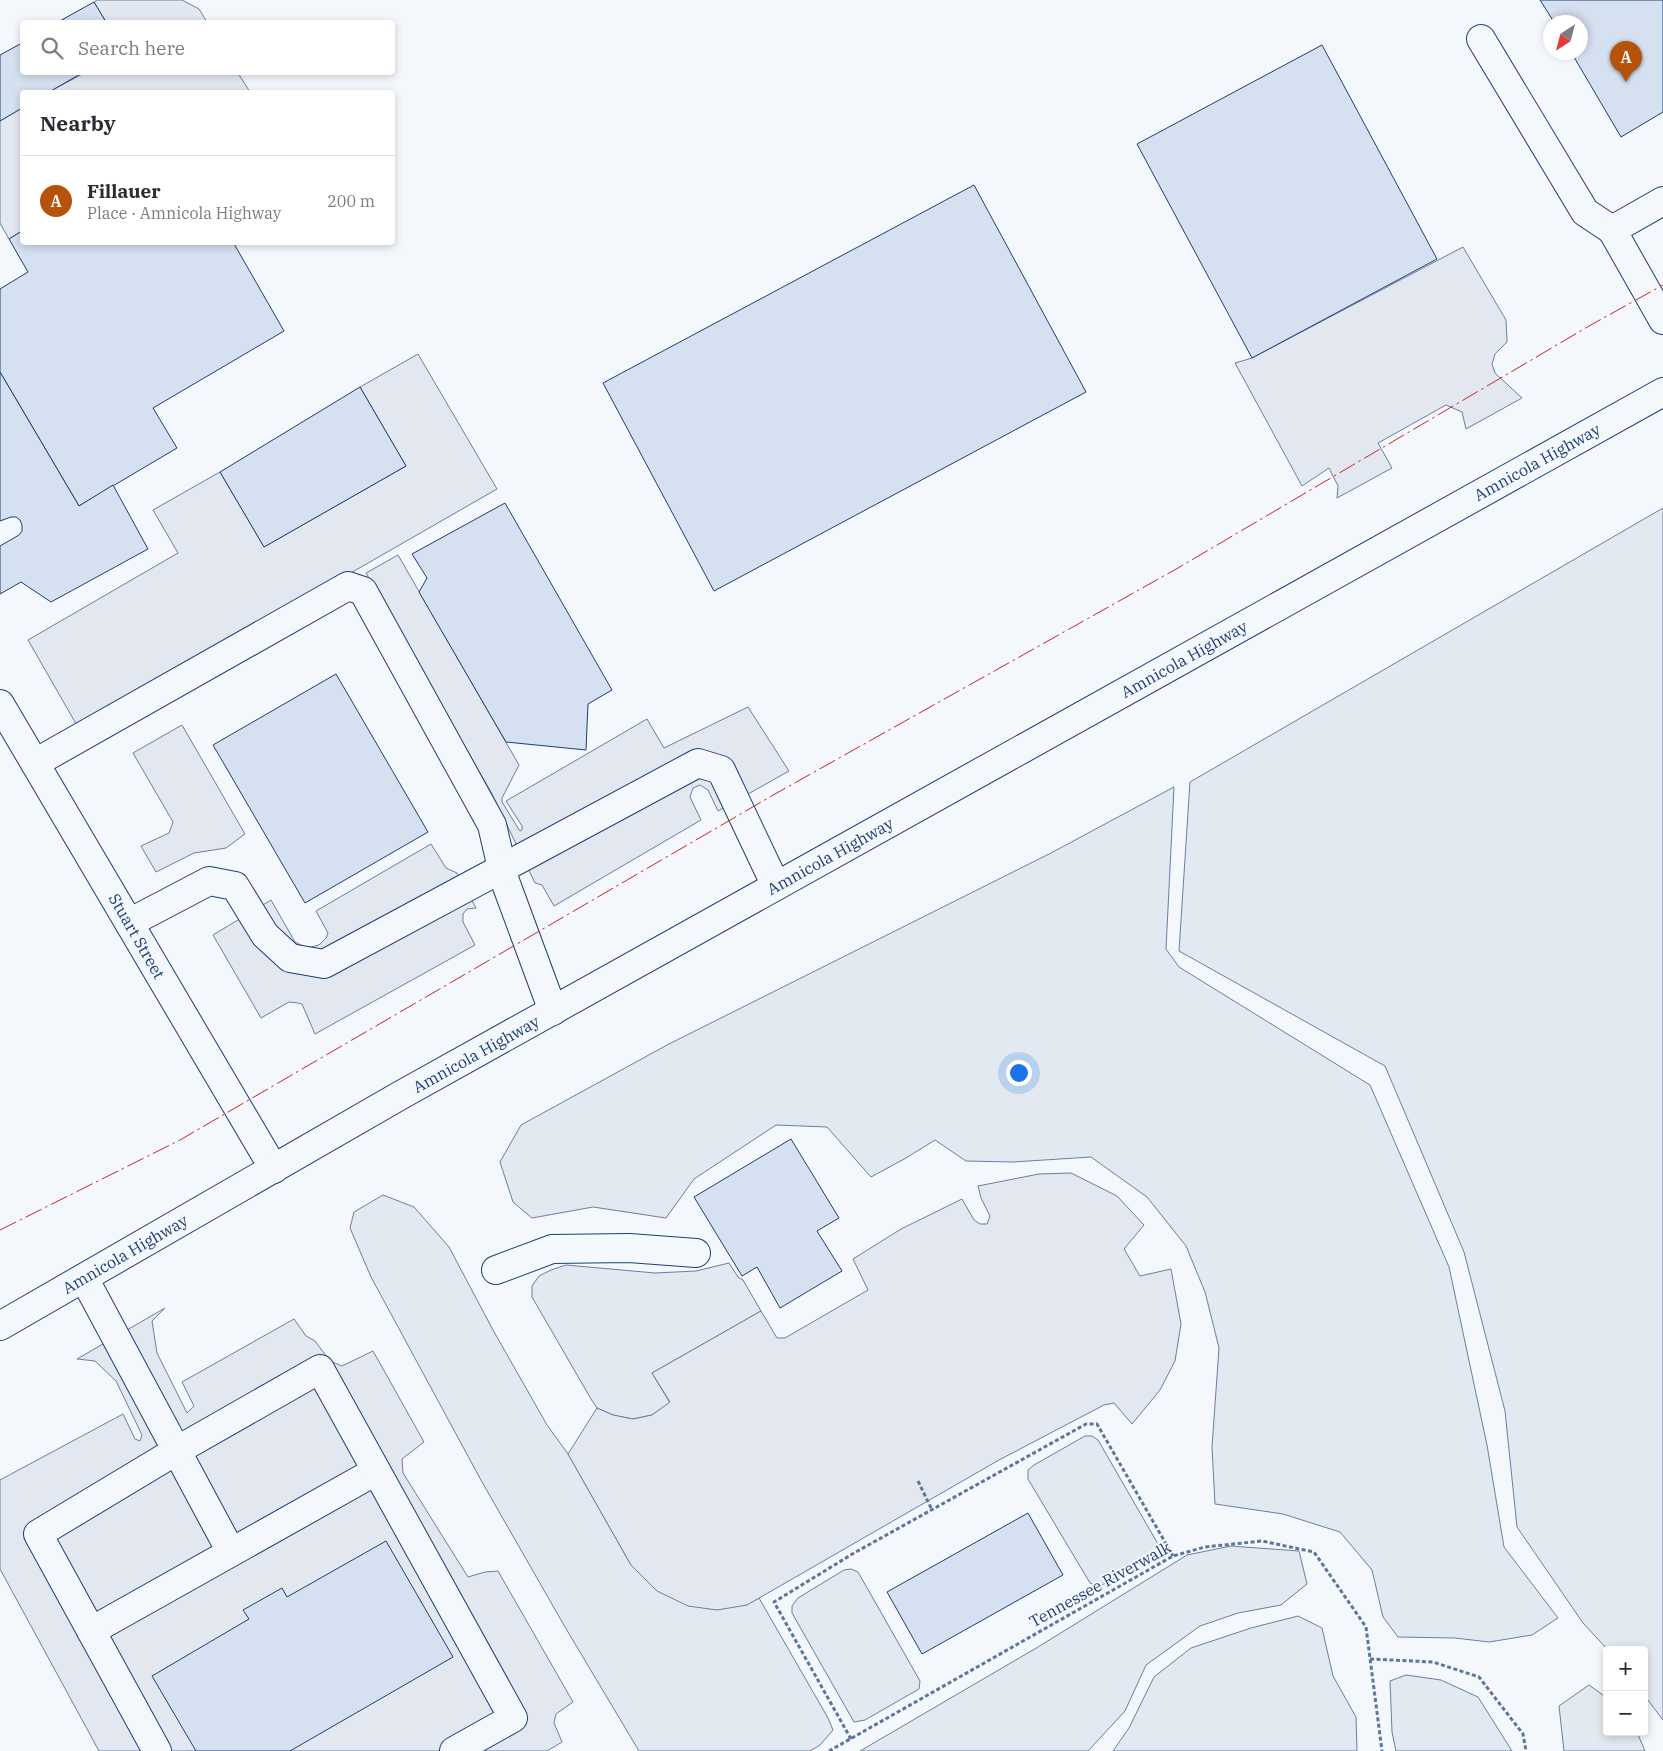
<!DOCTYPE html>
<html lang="en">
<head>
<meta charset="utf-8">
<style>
	:root { --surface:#fff; --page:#f2f2f3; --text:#2b2b33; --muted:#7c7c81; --line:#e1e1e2; --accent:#b45309 }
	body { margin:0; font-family:"IBM Plex Serif",serif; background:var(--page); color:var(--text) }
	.controls { position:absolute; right:15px; bottom:15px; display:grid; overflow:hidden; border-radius:5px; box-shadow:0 2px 8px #0003 }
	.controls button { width:45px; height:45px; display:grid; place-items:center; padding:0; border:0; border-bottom:1px solid var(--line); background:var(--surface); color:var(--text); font:25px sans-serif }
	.compass { position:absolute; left:1543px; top:15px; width:45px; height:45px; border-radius:50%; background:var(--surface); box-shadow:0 2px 8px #0003; rotate:216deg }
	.you { position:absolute; left:1018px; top:1072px; width:18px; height:18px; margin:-12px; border:4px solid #fff; border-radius:50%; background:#1a73e8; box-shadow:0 0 0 8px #1a73e833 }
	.badge { display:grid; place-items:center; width:32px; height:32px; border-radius:50%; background:var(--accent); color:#fff; font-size:16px; font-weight:700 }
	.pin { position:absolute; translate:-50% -41px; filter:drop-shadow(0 1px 2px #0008) }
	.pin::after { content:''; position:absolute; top:26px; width:18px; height:15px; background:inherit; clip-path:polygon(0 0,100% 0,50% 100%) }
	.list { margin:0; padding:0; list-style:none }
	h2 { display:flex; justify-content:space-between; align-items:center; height:65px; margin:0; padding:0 20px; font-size:21px }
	h2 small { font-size:16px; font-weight:400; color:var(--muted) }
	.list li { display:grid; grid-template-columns:32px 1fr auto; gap:15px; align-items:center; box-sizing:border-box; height:90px; padding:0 20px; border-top:1px solid var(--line) }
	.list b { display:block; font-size:19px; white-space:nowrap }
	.list p { margin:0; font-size:16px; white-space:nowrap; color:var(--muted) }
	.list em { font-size:16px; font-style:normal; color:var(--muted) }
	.icon { flex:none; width:28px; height:28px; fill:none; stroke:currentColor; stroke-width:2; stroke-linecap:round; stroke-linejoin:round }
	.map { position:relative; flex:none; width:1663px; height:1751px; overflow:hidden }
	.search { position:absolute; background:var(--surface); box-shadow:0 2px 8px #0003; left:20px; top:20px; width:375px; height:55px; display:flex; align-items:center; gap:12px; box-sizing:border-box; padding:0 18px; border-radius:5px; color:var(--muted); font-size:19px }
	.panel { position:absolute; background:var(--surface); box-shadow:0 2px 8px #0003; left:20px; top:90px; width:375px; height:155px; border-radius:5px }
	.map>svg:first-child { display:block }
</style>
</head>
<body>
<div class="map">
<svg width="1663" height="1751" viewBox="0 0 1663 1751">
	<rect width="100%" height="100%" fill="#f4f7fb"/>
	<g fill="#e3e9f0" stroke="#687fa3">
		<polygon points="1663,508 1663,1720 1644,1695 1644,1650 1608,1650 1583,1623 1517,1527 1505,1411 1464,1252 1385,1066 1179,951 1190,782"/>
		<polygon points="1174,787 1166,949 1179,967 1370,1085 1449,1267 1487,1445 1504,1547 1558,1618 1532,1635 1489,1642 1455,1638 1398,1637 1383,1617 1372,1570 1340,1532 1283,1514 1215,1504 1212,1447 1219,1348 1205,1292 1186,1246 1147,1197 1091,1157 1013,1162 966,1161 935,1140 906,1158 871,1177 827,1127 776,1125 694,1179 666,1218 593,1207 532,1218 513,1202 500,1162 521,1125 667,1045 1051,853"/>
		<polygon points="383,1195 414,1207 449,1247 493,1330 547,1425 568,1454 631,1565 746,1605 759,1598 828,1718 833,1730 820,1745 810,1751 639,1751 565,1627 482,1482 371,1277 350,1228 354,1212"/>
		<polygon points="729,1263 738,1277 743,1280 761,1311 652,1373 670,1403 652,1415 633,1419 613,1415 597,1408 591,1399 532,1297 532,1286 539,1276 551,1270 566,1265 655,1273 696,1271"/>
		<polygon points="1085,1436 1092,1436 1098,1440 1158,1544 1157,1551 1153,1556 1104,1584 1096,1586 1090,1583 1028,1479 1028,1470 1034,1465"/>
		<polygon points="1231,1546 1299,1551 1307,1584 1281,1605 1238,1613 1200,1626 1146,1665 1125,1711 1088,1751 860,1751 1038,1647 1187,1555"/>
		<polygon points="851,1569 858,1572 920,1681 919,1689 865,1720 854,1722 792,1613 792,1606 798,1598 844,1570"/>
		<polygon points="1298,1616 1322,1628 1333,1676 1356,1717 1357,1751 1113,1751 1129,1728 1154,1677 1191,1648 1251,1628"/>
		<polygon points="1406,1675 1441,1680 1478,1697 1512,1751 1396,1751 1392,1732 1390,1681"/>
		<polygon points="1589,1685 1607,1698 1607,1732 1637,1732 1645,1751 1564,1751 1559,1706"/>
	</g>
	<g fill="#e3e8f0" stroke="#687fa3">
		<polygon points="97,0 182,0 199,9 207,22 106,22 94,2"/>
		<polygon points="84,73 238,73 250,92 49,92"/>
		<polygon points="22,108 22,231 9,239 0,223 0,121"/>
		<polygon points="1463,247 1506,320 1507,342 1495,354 1492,364 1495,373 1522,398 1466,429 1462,412 1446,405 1378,443 1392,468 1337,498 1338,486 1329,468 1302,486 1235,363 1252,358"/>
		<polygon points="418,354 497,489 79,729 28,640 178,553 153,510 220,472 264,547 406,466 360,387"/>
		<polygon points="398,555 519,765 502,798 502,802 518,828 520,831 522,830 522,826 506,801 647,719 664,748 748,707 789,771 718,811 708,790 700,785 693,788 690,797 701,820 554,906 542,885 535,883 492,794 366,573"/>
		<polygon points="182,725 245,834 226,848 194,853 156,872 141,846 169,833 173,822 133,753"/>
		<polygon points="431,844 446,868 457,873 476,908 467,909 463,914 463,922 475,945 315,1034 302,1004 298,1003 289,1002 261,1018 213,935 271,900 295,942 307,948 319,945 326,938 328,933 316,911"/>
		<polygon points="1071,1173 1117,1196 1144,1225 1124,1249 1140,1276 1171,1269 1181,1324 1175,1361 1160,1390 1132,1424 1114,1403 1104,1405 999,1460 747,1605 717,1610 688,1606 657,1591 631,1565 568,1454 597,1408 613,1415 633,1419 652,1415 670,1402 652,1373 761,1311 777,1338 785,1338 868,1290 853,1259 901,1229 962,1199 974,1220 980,1224 987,1224 990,1216 981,1198 978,1186 1039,1174"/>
		<polygon points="165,1308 152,1321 157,1353 187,1413 194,1406 182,1382 294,1319 306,1336 315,1341 330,1361 342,1366 373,1351 424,1442 402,1459 403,1473 468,1577 485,1572 498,1571 573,1702 556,1714 554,1723 562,1742 547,1751 99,1751 0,1569 0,1480 123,1414 135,1439 140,1441 142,1435 116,1381 95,1361 77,1359"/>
	</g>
	<g fill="#d5e0f0" stroke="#1d3f73">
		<polygon points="1540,0 1663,0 1663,112 1621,137 1571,52 1580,52 1580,22 1554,22"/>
		<polygon points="94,2 106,22 58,22"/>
		<polygon points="22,43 22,72 84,72 49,92 22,92 22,108 0,121 0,55"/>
		<polygon points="1322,45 1437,259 1252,358 1137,144"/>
		<polygon points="974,185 1086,392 714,591 603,383"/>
		<polygon points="22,231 22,242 233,242 284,331 153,408 177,448 79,506 0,372 0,289 28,272 9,239"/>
		<polygon points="0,372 79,506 113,485 148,549 51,602 21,582 0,594 0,546 19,535 22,531 22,525 20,520 16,517 11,517 0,521"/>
		<polygon points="360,387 406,466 264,547 220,472"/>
		<polygon points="505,503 612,690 588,704 586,750 506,742 419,592 427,578 412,554"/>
		<polygon points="336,674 428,832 305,903 213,745"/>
		<polygon points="791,1139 839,1218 817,1231 842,1271 780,1308 757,1267 742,1276 694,1197"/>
		<polygon points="1028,1513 1063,1575 922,1654 887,1592"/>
		<polygon points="386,1541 453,1657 290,1751 196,1751 152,1676 249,1619 243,1610 282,1588 287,1597"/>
	</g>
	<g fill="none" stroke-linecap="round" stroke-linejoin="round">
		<defs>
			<g id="minor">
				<polyline points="1481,39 1585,212 1612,230"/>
				<polyline points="1663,201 1612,230 1663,320"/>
				<polyline points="0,704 274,1169"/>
				<polyline points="35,763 348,586 363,591 492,825 505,881 553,1011"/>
				<polyline points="129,923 209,881 235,886 265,935 290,958 324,964 698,763 721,770 776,886"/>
				<polyline points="496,1270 552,1249 629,1248 696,1253"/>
				<polyline points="84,1278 231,1552"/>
				<polyline points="91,1631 376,1471"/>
				<polyline points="157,1751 38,1534 176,1451 320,1369 513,1718 454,1751"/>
			</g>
			<polyline id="major" points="0,1326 401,1095 1663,392"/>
		</defs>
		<use href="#minor" stroke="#1d3f73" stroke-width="30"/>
		<use href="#major" stroke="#1d3f73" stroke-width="30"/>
		<g stroke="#5e769c" stroke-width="3" stroke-dasharray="4 2.5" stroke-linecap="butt">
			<polyline points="918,1481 932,1510"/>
			<polyline points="1370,1659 1433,1662 1479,1677 1523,1734 1526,1751"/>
			<polyline points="851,1739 774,1602 854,1553 1086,1424 1097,1424 1173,1556"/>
			<polyline points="829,1751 1173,1556 1205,1547 1262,1541 1314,1552 1366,1627 1382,1751"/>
		</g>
		<use href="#minor" stroke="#f4f7fb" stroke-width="28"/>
		<use href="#major" stroke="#f4f7fb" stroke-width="28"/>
		<polyline stroke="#c62828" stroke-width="1" stroke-dasharray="18 4 2.5 4" stroke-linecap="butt" points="0,1230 180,1140 775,794 1178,568 1589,326 1663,285"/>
	</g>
	<g text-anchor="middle" stroke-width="4" stroke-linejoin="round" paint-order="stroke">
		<g font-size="16" fill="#1d3f73" stroke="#f4f7fb">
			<text transform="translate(1537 462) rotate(-29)" y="6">Amnicola Highway</text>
			<text transform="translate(1184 659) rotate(-29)" y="6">Amnicola Highway</text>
			<text transform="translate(830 856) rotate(-29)" y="6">Amnicola Highway</text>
			<text transform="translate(137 936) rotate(60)" y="6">Stuart Street</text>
			<text transform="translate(476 1054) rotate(-29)" y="6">Amnicola Highway</text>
			<text transform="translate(125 1254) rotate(-30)" y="6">Amnicola Highway</text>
			<text transform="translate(1100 1584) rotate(-29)" y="6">Tennessee Riverwalk</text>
		</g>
	</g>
</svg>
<div class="controls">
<button>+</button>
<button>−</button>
</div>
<svg class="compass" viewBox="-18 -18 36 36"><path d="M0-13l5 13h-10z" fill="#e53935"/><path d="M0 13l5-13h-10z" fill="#7c7c81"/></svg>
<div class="you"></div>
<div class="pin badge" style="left:1626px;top:82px">A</div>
<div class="search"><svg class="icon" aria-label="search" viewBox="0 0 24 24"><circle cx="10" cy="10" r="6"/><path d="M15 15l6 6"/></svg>Search here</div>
<section class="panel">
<h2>Nearby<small></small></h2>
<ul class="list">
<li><span class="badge">A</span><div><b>Fillauer</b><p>Place · Amnicola Highway</p></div><em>200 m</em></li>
</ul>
</section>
</div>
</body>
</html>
